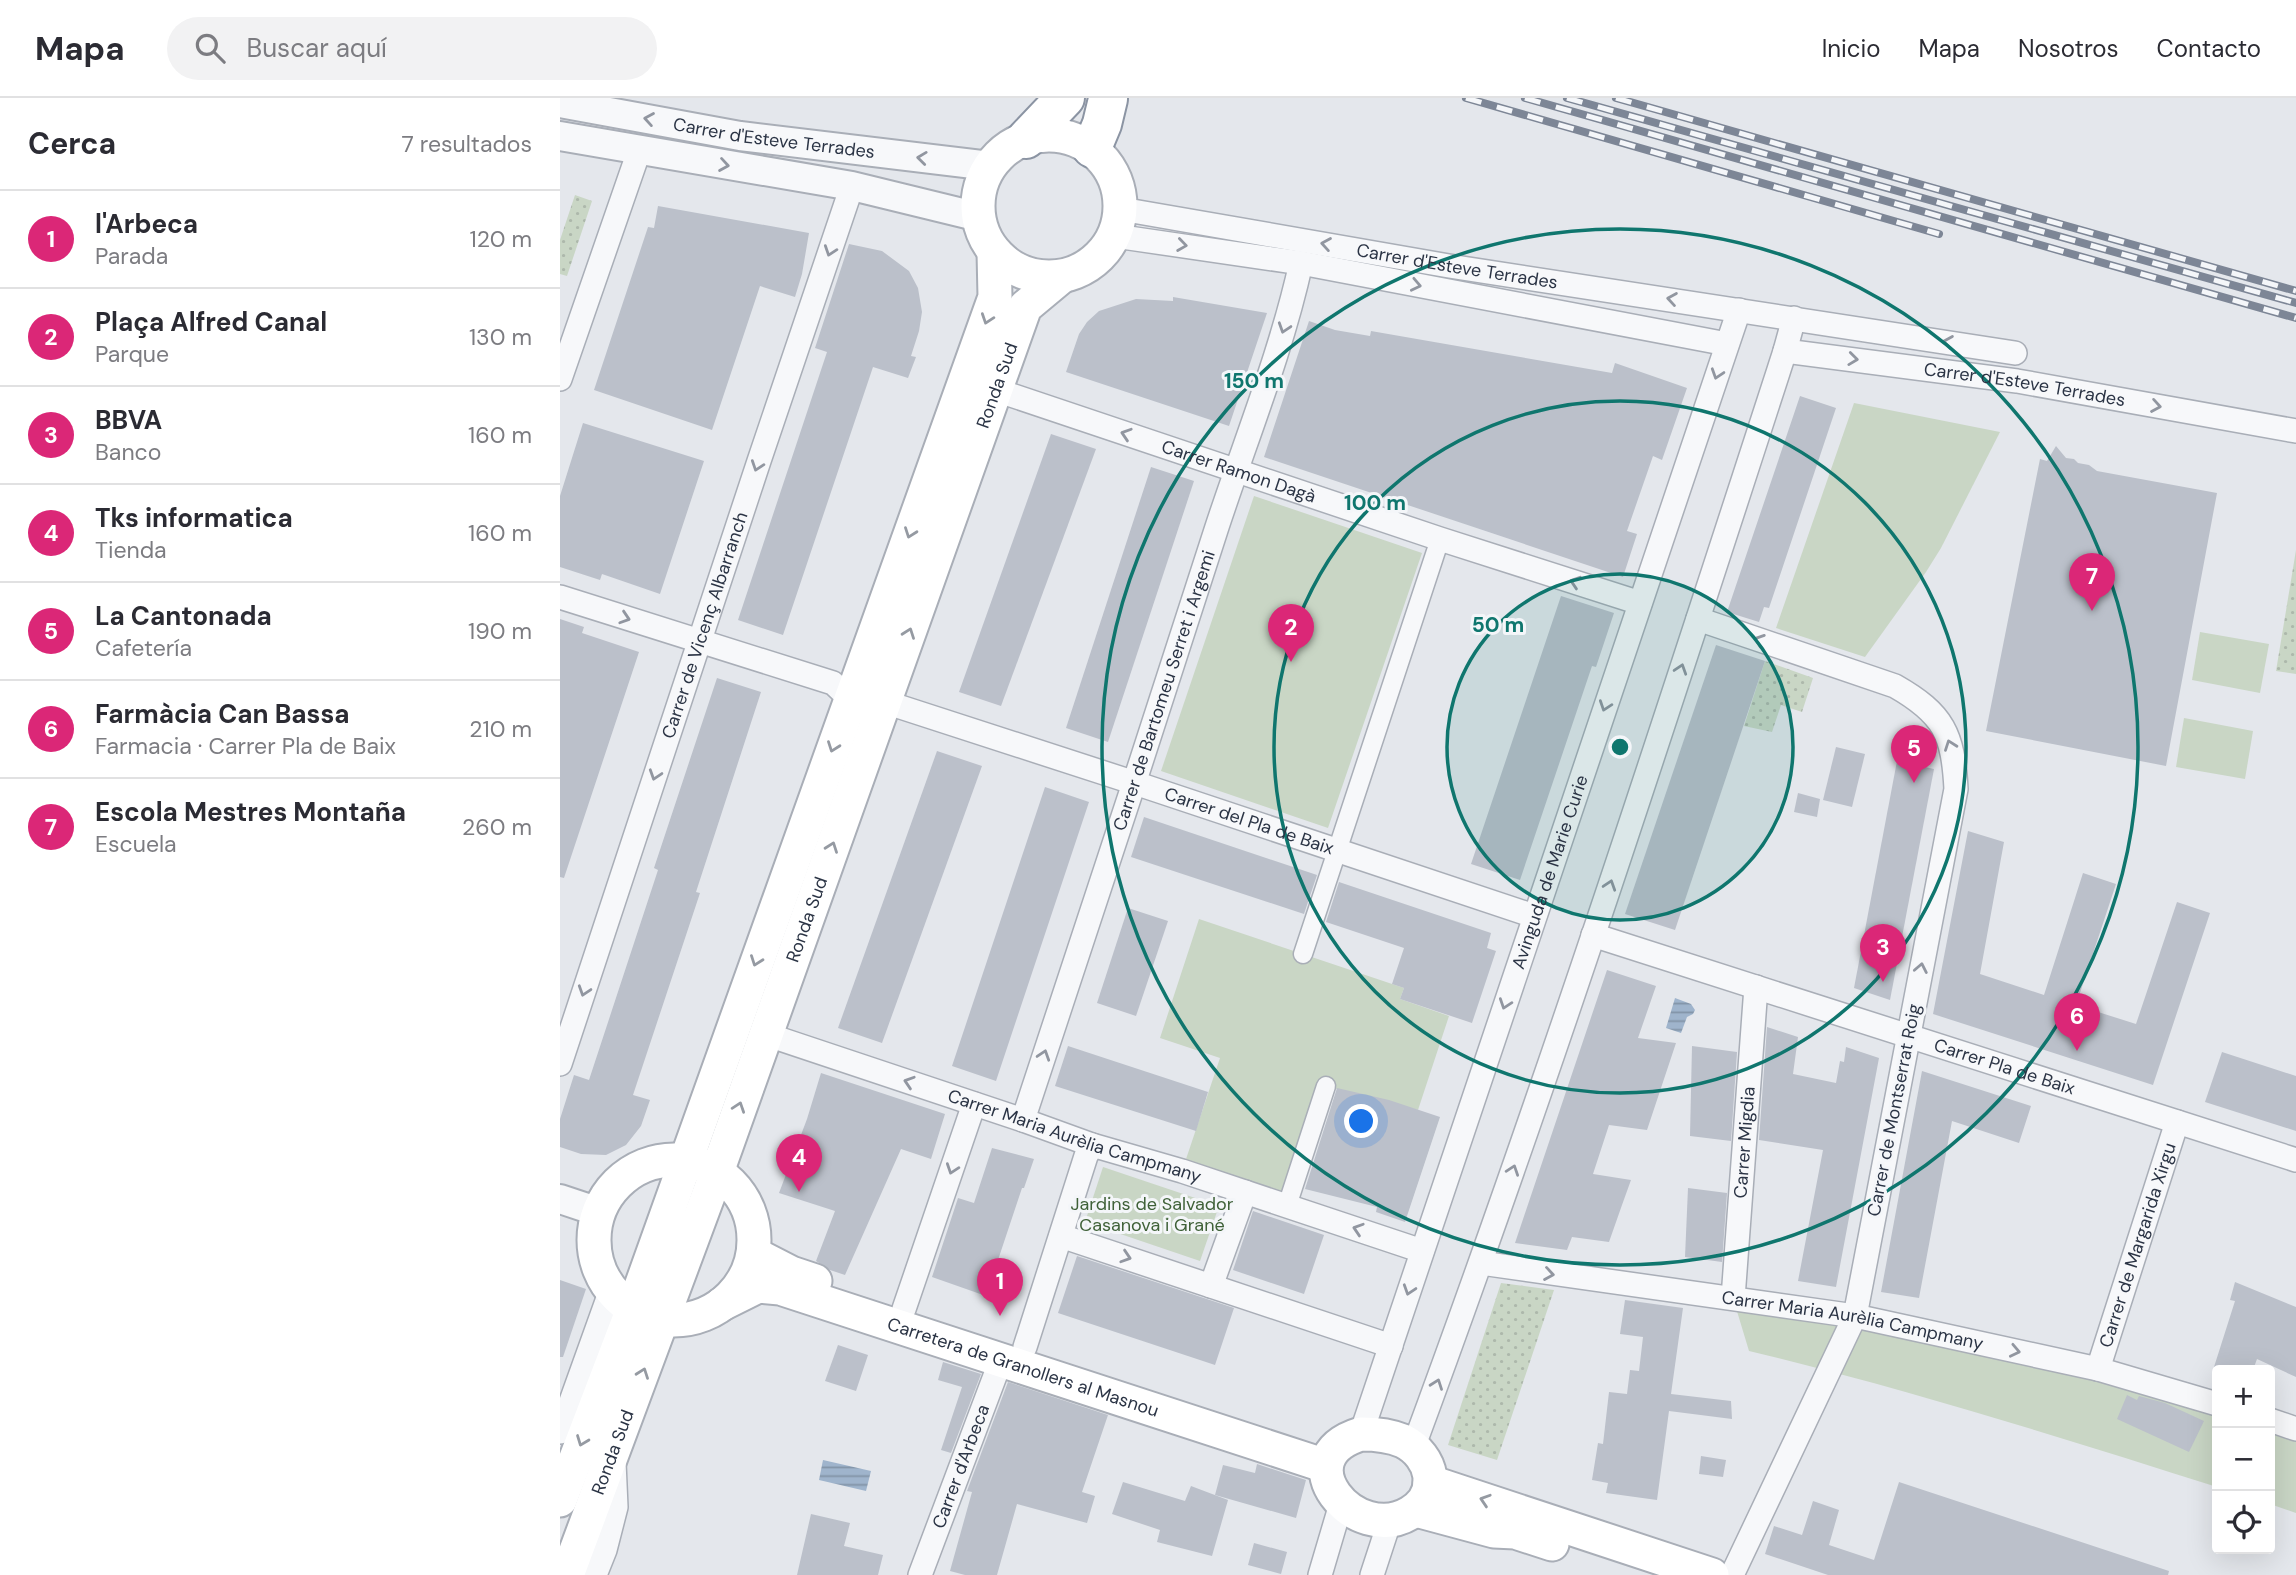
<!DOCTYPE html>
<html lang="es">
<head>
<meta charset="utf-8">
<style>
	:root { --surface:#fff; --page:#f2f2f3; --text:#2b2b33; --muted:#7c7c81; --line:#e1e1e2; --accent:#db2777 }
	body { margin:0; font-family:"DM Sans",sans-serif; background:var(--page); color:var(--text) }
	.controls { position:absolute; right:21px; bottom:21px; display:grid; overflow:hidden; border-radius:7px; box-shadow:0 7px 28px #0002 }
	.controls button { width:63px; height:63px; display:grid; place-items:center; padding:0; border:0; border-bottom:2px solid var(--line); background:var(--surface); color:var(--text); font:35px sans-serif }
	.you { position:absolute; left:802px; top:1024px; width:24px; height:24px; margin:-18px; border:5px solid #fff; border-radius:50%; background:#1a73e8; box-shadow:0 0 0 10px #1a73e833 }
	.badge { display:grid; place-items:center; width:46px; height:46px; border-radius:50%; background:var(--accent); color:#fff; font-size:23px; font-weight:700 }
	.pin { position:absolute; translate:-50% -58px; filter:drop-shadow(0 2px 4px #0008) }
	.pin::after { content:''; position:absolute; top:37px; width:24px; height:21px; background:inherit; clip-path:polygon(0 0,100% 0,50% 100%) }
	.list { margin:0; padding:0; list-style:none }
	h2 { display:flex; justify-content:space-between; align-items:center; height:91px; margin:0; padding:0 28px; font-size:30px }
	h2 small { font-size:23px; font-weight:400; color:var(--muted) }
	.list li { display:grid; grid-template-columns:46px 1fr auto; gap:21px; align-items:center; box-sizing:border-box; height:98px; padding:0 28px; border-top:2px solid var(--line) }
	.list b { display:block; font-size:26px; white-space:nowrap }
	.list p { margin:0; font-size:23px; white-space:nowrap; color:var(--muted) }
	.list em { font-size:23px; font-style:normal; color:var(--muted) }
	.icon { flex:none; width:38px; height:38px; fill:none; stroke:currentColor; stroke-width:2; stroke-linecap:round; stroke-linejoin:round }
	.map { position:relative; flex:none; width:1736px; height:1477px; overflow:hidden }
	header { display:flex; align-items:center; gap:42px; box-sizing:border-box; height:98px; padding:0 35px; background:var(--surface); border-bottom:2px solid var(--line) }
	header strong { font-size:33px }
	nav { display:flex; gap:38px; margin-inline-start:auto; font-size:24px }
	.search { width:490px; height:63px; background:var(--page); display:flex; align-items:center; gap:18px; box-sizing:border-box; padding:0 24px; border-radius:38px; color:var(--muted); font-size:26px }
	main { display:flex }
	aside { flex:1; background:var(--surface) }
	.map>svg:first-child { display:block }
</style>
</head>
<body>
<header>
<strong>Mapa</strong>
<div class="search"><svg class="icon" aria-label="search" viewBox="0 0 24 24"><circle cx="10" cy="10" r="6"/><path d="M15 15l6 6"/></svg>Buscar aquí</div>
<nav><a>Inicio</a><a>Mapa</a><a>Nosotros</a><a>Contacto</a></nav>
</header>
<main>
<aside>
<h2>Cerca<small>7 resultados</small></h2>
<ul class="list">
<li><span class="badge">1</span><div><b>l'Arbeca</b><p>Parada</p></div><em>120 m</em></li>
<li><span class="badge">2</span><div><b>Plaça Alfred Canal</b><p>Parque</p></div><em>130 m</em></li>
<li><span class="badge">3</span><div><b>BBVA</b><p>Banco</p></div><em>160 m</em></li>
<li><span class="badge">4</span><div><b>Tks informatica</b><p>Tienda</p></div><em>160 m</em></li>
<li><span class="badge">5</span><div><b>La Cantonada</b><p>Cafetería</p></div><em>190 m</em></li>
<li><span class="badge">6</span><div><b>Farmàcia Can Bassa</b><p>Farmacia · Carrer Pla de Baix</p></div><em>210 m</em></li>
<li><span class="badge">7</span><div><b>Escola Mestres Montaña</b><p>Escuela</p></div><em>260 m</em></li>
</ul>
</aside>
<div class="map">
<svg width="1736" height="1477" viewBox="0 0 1736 1477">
	<defs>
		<pattern id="grass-dots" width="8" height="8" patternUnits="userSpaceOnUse" patternTransform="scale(1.75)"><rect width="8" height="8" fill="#c9d6c5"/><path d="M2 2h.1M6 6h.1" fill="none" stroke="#adb8ab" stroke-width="1.8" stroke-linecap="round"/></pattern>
		<pattern id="water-rules" width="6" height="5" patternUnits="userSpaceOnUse" patternTransform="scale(1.75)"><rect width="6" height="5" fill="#9fb4cc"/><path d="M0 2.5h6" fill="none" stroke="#8293a7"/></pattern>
	</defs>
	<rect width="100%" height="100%" fill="#e4e7ec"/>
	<g fill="url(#grass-dots)">
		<polygon points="15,97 32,103 7,178 0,176 0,142"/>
		<polygon points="1736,452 1736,576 1716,573"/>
		<polygon points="1205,563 1253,580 1242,614 1221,607 1212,634 1184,628"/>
		<polygon points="941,1185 994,1192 937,1362 888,1347"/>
	</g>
	<g fill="#c9d6c5">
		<polygon points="1294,305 1440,334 1381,450 1366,474 1305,559 1216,530"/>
		<polygon points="694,398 862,455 768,730 601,673"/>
		<polygon points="1640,534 1709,546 1700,595 1632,582"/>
		<polygon points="1624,620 1693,633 1685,681 1616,669"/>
		<polygon points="639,821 844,890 840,901 889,918 858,1012 757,986 719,1106 622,1073 660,960 600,940"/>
		<polygon points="543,1069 659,1108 640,1163 525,1124"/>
		<path d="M1173 1200 1657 1306V1389C1502 1340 1347 1291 1189 1253Z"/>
		<polygon points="1710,1322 1736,1331 1736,1415 1710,1406"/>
	</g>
	<g fill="url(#water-rules)">
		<polygon points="1115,900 1131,906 1135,912 1133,916 1127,919 1121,935 1106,930"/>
		<polygon points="263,1362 311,1373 306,1393 259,1382"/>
	</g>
	<g fill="#bbc0ca">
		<polygon points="98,108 249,135 242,176 235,199 200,188 152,332 34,292 88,129 94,130"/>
		<polygon points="289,146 322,153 349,173 358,190 362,214 359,233 351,258 356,259 348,280 313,269 223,537 178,522 267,254 255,250"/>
		<polygon points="613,199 707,215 669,328 506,274 519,236 527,224 539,213 576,201 613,203"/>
		<polygon points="749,223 775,232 810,238 811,233 1052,275 1055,265 1127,290 1102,362 1093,358 1067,433 1077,436 1063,479 704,359"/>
		<polygon points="1240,298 1276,310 1209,510 1204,509 1199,524 1167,514"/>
		<polygon points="23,325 144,363 100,496 42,476 40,482 0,469 0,398"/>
		<polygon points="491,336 536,351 441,608 399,594"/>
		<polygon points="1496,348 1506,360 1514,361 1518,365 1529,367 1537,373 1657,395 1606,668 1426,633 1480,361 1487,363"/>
		<polygon points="591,369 634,383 548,644 506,630"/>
		<polygon points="1001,498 1054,515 1036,569 1032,568 960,782 911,766"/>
		<polygon points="0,521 24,529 22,535 79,554 4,780 0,779"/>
		<polygon points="1156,547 1205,563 1115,832 1065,816"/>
		<polygon points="157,580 201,594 136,794 140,795 73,997 90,1002 81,1028 66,1047 46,1057 21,1056 0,1049 0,1021 14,977 29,982 98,772 94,770"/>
		<polygon points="1276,649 1305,656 1292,709 1263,702"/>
		<polygon points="377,653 422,668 322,945 278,930"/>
		<polygon points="1337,663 1374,671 1330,902 1294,890"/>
		<polygon points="485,689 529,704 436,983 392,968"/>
		<polygon points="1238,695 1260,701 1257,719 1234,714"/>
		<polygon points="584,719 757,777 744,816 571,759"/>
		<polygon points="1408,733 1444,744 1420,876 1484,897 1523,775 1556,786 1516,907 1576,926 1617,804 1650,815 1593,987 1373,916"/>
		<polygon points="779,784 931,835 927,850 936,853 912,925 840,901 844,890 832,886 844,850 766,824"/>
		<polygon points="568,810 608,823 576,918 537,905"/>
		<polygon points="1047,872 1096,888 1078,940 1116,945 1087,1032 1049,1027 1033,1076 1071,1082 1062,1107 1049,1144 1012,1139 1007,1152 955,1145"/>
		<polygon points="1207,929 1238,939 1233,976 1276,985 1280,963 1284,964 1286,949 1319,960 1276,1189 1238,1183 1263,1052 1199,1042"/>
		<polygon points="508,948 648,994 636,1033 495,988"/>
		<polygon points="1132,948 1177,954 1171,1043 1130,1038"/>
		<polygon points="1662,954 1736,978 1736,1033 1645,1004"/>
		<polygon points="1362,973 1471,1008 1459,1045 1392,1023 1359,1200 1321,1194"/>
		<polygon points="261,975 385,1016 371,1061 341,1051 285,1177 270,1172 256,1163 275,1113 219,1095 247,1021"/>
		<polygon points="777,990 829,1002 880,1019 845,1124 816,1114 817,1109 745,1091"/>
		<polygon points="432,1050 474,1061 464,1090 462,1090 426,1198 372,1179 398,1100 414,1105"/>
		<polygon points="1128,1090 1167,1095 1162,1164 1125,1159"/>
		<polygon points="693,1113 764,1137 744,1196 673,1172"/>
		<polygon points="517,1158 674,1210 655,1267 498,1215"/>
		<polygon points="0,1182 26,1191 3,1259 0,1259"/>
		<polygon points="1675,1184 1736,1209 1736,1279 1697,1261 1693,1272 1665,1272 1654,1269 1675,1203 1670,1202"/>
		<polygon points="1065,1202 1123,1210 1111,1296 1171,1303 1172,1321 1109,1313 1097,1402 1046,1395 1048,1385 1032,1382 1038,1345 1043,1346 1049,1294 1067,1296 1070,1272 1079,1273 1083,1239 1060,1236"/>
		<polygon points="278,1247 308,1257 296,1293 265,1283"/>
		<polygon points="383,1264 421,1276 391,1355 381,1352 402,1289 378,1282"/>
		<polygon points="448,1284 548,1317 522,1394 535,1398 527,1425 457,1406 437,1477 405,1477 390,1473 412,1394 407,1393"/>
		<polygon points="1567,1297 1577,1302 1579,1298 1605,1305 1644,1323 1629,1354 1557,1321"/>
		<polygon points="1141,1358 1166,1362 1163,1379 1139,1376"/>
		<polygon points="697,1366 746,1382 736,1420 655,1397 663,1367 695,1375"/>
		<polygon points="563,1384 625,1403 631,1388 668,1402 652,1458 597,1444 600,1432 552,1416"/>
		<polygon points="1339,1384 1609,1473 1608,1477 1268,1477 1205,1456 1214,1428 1242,1437 1253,1403 1279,1412 1269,1447 1314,1462"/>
		<polygon points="251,1416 290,1425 284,1448 323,1457 318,1477 237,1477"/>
		<polygon points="694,1445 727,1454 721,1476 688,1467"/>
	</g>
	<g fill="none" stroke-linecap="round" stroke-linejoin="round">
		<defs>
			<g id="pedestrian">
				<polyline points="743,856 880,441"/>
				<polyline points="727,1108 766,988"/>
			</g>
			<g id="minor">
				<path id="s1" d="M561 111 889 168 1455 255"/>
				<polyline points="555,138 741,165 1167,246"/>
				<path id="s2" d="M1225 253 1457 283 1736 333"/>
				<polyline points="0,281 79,53"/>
				<path id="s3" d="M436 292 880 441 1080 505"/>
				<polyline points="0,499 273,585 290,601"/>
				<path d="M1138 521 1335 588C1384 616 1393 636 1396 691L1295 1218 1172 1477"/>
				<path id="s4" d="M325 604 575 685 974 818"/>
				<path id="s5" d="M1033 837 1736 1062"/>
				<path id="s6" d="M205 936 463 1022 532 1047 622 1073 862 1153"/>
				<path id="s7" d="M0 966 199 363 292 88"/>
				<path id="s8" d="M463 1022C528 826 593 629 656 432 685 343 721 256 741 165"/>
				<polyline points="501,1138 831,1248"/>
				<path id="s9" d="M921 1165 1295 1218 1538 1271 1657 1306"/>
				<polyline points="651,1188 685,1094"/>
				<path id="s10" d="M1173 1200 1196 889"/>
				<polyline points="344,1211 414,1006"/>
				<polyline points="465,1249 526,1058 532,1047"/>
				<path id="s11" d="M1538 1271 1617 1024"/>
				<polyline points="1710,1322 1736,1331"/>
				<polyline points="0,1334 51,1192"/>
				<path id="s12" d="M801 1336 1179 212"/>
				<path d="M853 1350C987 988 1106 620 1225 253L1234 220"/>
				<polyline points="35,1477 45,1452 56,1409 54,1364"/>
				<path id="s13" d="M360 1477 441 1262"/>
				<polyline points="760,1477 781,1406"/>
				<polyline points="812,1477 830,1422"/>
			</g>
			<g id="tertiary">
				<path id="s14" d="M0 5 180 38 430 68"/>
				<polyline points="0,38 292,88 419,119"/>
				<polyline points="0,1101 39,1114"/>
			</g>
			<g id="secondary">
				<circle cx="489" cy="108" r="71"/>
				<circle cx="114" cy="1142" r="80"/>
				<polyline points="194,1156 231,1175 255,1183"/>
				<path id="s15" d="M162 1206 198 1188 220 1190 766 1368"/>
				<path d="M801 1336C815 1336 829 1337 843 1343 873 1358 882 1396 850 1415 795 1448 722 1360 801 1336Z"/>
				<polyline points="870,1384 1152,1477"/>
				<polyline points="0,1402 73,1211 435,199 434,154"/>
				<polyline points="856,1412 934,1433 955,1434 992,1446"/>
				<path id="s16" d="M7 1477 157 1074 465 209 501 179"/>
			</g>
			<g id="trunk">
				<polyline points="466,41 505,0"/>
				<polyline points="532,50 542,26 548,1"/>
			</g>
		</defs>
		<use href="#pedestrian" stroke="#a9aeb7" stroke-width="21"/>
		<use href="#minor" stroke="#a9aeb7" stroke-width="26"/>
		<use href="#tertiary" stroke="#a9aeb7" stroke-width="32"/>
		<use href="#secondary" stroke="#a9aeb7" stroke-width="37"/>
		<use href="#trunk" stroke="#8b94a3" stroke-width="42"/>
		<use href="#pedestrian" stroke="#f7f8fa" stroke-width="18"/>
		<use href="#minor" stroke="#f7f8fa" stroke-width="23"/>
		<use href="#tertiary" stroke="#f7f8fa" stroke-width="28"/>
		<use href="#secondary" stroke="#fff" stroke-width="33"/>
		<use href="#trunk" stroke="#fff" stroke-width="38"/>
		<defs>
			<g id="rail">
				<polyline points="906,0 1379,136"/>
				<polyline points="965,0 1736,220"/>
				<polyline points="1007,0 1736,205"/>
				<polyline points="1056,0 1736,193"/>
			</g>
		</defs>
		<use href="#rail" stroke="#7d8696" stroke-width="8"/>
		<use href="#rail" stroke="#f4f6f9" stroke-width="5" stroke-dasharray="16" stroke-linecap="butt"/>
	</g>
	<defs><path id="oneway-chevron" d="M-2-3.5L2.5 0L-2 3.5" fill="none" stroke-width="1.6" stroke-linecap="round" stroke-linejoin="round" transform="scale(1.75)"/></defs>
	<g stroke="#9196a0">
		<use href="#oneway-chevron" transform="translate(89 21) rotate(-170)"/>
		<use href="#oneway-chevron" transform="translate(362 60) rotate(-173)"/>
		<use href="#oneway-chevron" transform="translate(164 67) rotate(9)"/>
		<use href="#oneway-chevron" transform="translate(766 146) rotate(-170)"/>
		<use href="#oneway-chevron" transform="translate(622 147) rotate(8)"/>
		<use href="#oneway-chevron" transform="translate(270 153) rotate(109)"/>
		<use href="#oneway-chevron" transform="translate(856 187) rotate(12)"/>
		<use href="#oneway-chevron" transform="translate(1112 201) rotate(-171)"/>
		<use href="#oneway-chevron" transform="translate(724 230) rotate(108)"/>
		<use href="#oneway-chevron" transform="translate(1388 244) rotate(-171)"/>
		<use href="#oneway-chevron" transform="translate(1293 261) rotate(7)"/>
		<use href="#oneway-chevron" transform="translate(1157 276) rotate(108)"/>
		<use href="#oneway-chevron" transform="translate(1596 308) rotate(10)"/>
		<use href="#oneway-chevron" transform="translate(566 336) rotate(-162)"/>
		<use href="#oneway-chevron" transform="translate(197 368) rotate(109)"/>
		<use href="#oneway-chevron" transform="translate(1015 484) rotate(-162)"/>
		<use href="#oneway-chevron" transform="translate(65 520) rotate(18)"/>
		<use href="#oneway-chevron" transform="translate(1199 542) rotate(-161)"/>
		<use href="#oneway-chevron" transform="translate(1121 571) rotate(-72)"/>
		<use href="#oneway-chevron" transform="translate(1045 608) rotate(109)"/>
		<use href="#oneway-chevron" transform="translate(1390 647) rotate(-110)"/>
		<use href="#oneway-chevron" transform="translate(95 677) rotate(108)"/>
		<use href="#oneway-chevron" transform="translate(1050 787) rotate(-72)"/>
		<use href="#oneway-chevron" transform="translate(1361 870) rotate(-79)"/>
		<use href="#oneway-chevron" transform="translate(24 893) rotate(108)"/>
		<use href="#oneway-chevron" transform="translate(945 906) rotate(109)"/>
		<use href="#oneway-chevron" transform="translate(484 957) rotate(-72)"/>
		<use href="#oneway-chevron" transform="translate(349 984) rotate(-162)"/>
		<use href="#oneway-chevron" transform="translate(392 1071) rotate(109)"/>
		<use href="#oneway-chevron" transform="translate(953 1072) rotate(-71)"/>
		<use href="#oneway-chevron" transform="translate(798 1131) rotate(-162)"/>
		<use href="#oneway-chevron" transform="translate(566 1159) rotate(18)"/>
		<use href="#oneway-chevron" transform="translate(989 1176) rotate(9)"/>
		<use href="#oneway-chevron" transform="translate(849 1192) rotate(108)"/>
		<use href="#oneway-chevron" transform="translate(1455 1253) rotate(12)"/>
		<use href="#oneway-chevron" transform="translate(877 1286) rotate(-70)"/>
	</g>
	<g stroke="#959aa2">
		<use href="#oneway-chevron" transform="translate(427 221) rotate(109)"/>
		<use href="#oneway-chevron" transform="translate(350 435) rotate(110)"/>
		<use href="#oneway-chevron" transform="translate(349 535) rotate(-70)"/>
		<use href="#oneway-chevron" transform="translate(273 649) rotate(110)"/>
		<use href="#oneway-chevron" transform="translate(272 749) rotate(-70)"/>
		<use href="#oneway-chevron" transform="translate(196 863) rotate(110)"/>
		<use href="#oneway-chevron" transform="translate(179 1009) rotate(-71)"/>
		<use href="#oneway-chevron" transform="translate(83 1275) rotate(-70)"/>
		<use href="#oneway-chevron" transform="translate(22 1343) rotate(111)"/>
		<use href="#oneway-chevron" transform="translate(925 1402) rotate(-162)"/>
	</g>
	<circle cx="1060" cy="649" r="173" fill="#0f766e" fill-opacity=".12"/>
	<g fill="none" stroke="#0f766e" stroke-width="3.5">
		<circle cx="1060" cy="649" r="173"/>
		<circle cx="1060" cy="649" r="346"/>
		<circle cx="1060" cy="649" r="518"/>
	</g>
	<g text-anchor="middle" stroke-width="6" stroke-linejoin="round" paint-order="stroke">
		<g font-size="18" fill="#2b3445" stroke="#f4f6f9">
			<text dy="6" stroke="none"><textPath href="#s14" startOffset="217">Carrer d'Esteve Terrades</textPath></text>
			<text dy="6" stroke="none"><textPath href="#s1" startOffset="341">Carrer d'Esteve Terrades</textPath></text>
			<text dy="6" stroke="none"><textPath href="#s2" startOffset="242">Carrer d'Esteve Terrades</textPath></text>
			<text dy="6" stroke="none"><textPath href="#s16" startOffset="1265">Ronda Sud</textPath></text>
			<text dy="6" stroke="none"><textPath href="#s3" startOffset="256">Carrer Ramon Dagà</textPath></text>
			<text dy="6" stroke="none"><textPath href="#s7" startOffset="462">Carrer de Vicenç Albarranch</textPath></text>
			<text dy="6" stroke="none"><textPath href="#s8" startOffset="452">Carrer de Bartomeu Serret i Argemi</textPath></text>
			<text dy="6" stroke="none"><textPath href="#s4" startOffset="383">Carrer del Pla de Baix</textPath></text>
			<text dy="6" stroke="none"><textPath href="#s12" startOffset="593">Avinguda de Marie Curie</textPath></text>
			<text dy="6" stroke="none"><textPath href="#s16" startOffset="698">Ronda Sud</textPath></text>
			<text dy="6" stroke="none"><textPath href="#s5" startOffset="432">Carrer Pla de Baix</textPath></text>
			<text transform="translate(1334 1012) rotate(-79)" y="6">Carrer de Montserrat Roig</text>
			<text dy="6" stroke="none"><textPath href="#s6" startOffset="326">Carrer Maria Aurèlia Campmany</textPath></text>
			<text dy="6" stroke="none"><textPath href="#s10" startOffset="156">Carrer Migdia</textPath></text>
			<text dy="6" stroke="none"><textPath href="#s11" startOffset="130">Carrer de Margarida Xirgu</textPath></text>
			<text dy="6" stroke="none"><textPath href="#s9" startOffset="376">Carrer Maria Aurèlia Campmany</textPath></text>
			<text dy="6" stroke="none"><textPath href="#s15" startOffset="318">Carretera de Granollers al Masnou</textPath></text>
			<text dy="6" stroke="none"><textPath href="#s16" startOffset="131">Ronda Sud</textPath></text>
			<text dy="6" stroke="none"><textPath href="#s13" startOffset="116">Carrer d'Arbeca</textPath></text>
		</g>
		<g font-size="18" fill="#3f6138" stroke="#f4f6f9">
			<text x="592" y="1112">Jardins de Salvador<tspan x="592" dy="21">Casanova i Grané</tspan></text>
		</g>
	</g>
	<circle cx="1060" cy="649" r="10" fill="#0f766e" stroke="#f4f6f9" stroke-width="3.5"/>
	<g font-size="21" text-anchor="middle" font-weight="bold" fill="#0f766e" stroke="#f4f6f9" stroke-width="6" stroke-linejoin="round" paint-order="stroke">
		<text x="694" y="290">150 m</text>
		<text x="815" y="412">100 m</text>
		<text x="938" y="534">50 m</text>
	</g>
</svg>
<div class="controls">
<button>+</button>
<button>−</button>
<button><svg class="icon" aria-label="locate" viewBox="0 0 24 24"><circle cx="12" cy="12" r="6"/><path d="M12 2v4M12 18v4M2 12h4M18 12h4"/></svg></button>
</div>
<div class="you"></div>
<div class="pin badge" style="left:440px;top:1218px">1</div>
<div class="pin badge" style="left:731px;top:564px">2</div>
<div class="pin badge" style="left:1323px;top:884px">3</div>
<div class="pin badge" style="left:239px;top:1094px">4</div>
<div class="pin badge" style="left:1354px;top:685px">5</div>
<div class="pin badge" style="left:1517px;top:953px">6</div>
<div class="pin badge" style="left:1532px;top:513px">7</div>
</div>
</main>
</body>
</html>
